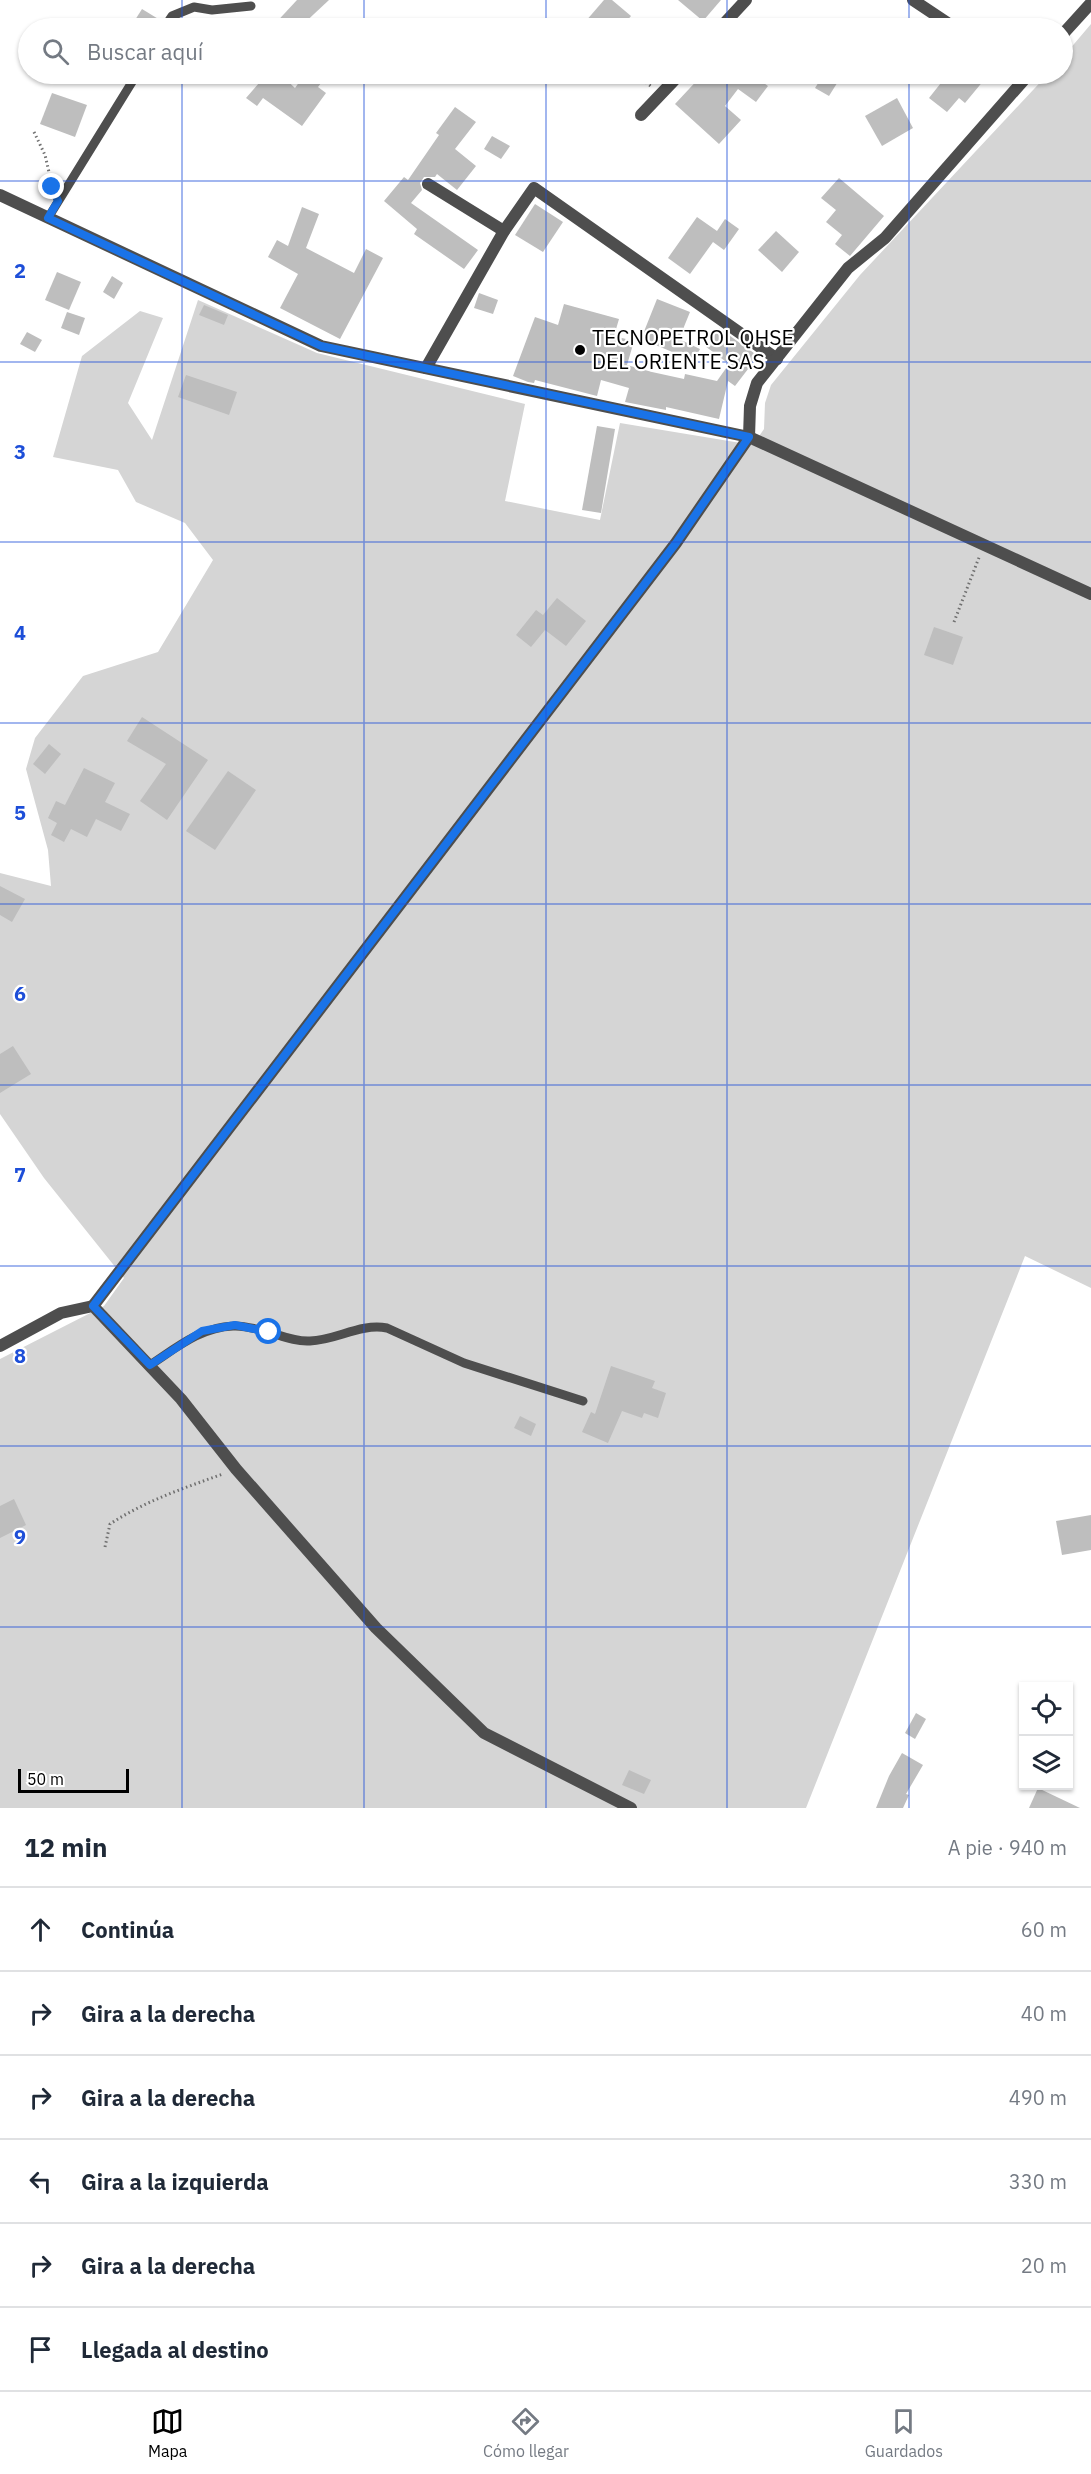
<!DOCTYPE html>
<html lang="es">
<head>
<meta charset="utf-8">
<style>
	:root { --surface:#fff; --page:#f2f2f3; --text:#1f2937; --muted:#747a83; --line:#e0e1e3; --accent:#000 }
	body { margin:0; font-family:"IBM Plex Sans",sans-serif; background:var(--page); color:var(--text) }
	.controls { position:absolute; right:18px; bottom:18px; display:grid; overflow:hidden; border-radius:0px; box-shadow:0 2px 4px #0004 }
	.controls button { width:54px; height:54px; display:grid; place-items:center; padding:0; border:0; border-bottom:2px solid var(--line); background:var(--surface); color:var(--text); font:30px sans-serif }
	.scale { position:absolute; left:18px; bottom:15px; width:111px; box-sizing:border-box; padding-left:6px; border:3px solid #000; border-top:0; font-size:16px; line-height:21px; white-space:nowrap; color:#000; -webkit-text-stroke:4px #fff; paint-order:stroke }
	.stop { position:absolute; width:18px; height:18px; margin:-14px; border:4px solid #1a73e8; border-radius:50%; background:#fff }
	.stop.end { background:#1a73e8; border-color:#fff; box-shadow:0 2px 6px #0008 }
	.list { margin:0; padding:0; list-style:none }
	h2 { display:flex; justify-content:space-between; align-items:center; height:78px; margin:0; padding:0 24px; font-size:26px }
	h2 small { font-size:20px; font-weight:400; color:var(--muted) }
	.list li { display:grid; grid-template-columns:39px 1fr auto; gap:18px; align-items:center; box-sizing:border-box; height:84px; padding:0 24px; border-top:2px solid var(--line) }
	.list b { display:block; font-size:22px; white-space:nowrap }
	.list em { font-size:20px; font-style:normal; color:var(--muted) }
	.icon { flex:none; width:33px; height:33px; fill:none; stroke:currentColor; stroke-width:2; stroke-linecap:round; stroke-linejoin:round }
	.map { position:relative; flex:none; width:1091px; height:1808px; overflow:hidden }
	.search { position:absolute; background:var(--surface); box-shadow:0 2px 4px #0004; left:18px; right:18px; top:18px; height:66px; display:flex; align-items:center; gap:15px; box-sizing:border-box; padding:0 21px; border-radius:33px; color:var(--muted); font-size:22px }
	.sheet { height:582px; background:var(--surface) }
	nav { display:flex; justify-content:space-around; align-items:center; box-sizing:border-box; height:84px; border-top:2px solid var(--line); background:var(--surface); font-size:16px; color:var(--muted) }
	nav a { display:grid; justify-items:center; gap:3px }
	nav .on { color:var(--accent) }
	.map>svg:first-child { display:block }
</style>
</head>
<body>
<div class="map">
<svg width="1091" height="1808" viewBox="0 0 1091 1808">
	<rect width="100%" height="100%" fill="#fff"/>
	<polygon fill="#d5d5d5" points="1091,24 1091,1288 1025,1256 806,1808 0,1808 0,1359 104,1306 124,1278 44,1178 0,1114 0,873 51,886 48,850 26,769 35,738 83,676 158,652 213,560 185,523 136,502 118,470 53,457 82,356 140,311 163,318 128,403 152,440 198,300 317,353 525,404 505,501 600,520 620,423 753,445 764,429 765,403 771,385 860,275 1048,74 1062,74 1063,57"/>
	<g fill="#bebebe">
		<polygon points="297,0 329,0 299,28 271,28"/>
		<polygon points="604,0 612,0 631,16 621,28 593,28 585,22"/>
		<polygon points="678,0 721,0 703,21"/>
		<polygon points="142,9 160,20 155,28 130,28"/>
		<polygon points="267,74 280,74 295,88 305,74 328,74 318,87 326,93 302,126 263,98 257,106 246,98"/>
		<polygon points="703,74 762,74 758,79 768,86 756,102 738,89 725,106 741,120 719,144 675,104"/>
		<polygon points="824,74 839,80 829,96 815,88"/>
		<polygon points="948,74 989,74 965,103 959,98 947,112 929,98"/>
		<polygon points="52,93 87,105 75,137 40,124"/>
		<polygon points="897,98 913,128 882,146 865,116"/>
		<polygon points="455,107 476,122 455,149 476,166 457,190 437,174 435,177 424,177 420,183 422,190 411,203 478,250 464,269 414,234 417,229 384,201 404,177 408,180 439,135 436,133"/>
		<polygon points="492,136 510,146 501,159 484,149"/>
		<polygon points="839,178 884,216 850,256 835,244 842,235 826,222 836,210 821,198"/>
		<polygon points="535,204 563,222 543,252 515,235"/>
		<polygon points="302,207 319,214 306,248 354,273 366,249 383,258 340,339 280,308 298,274 268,257 277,240 288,246"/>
		<polygon points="697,217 717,231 725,219 739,229 724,250 713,242 690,274 668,258"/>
		<polygon points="776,231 799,252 782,272 758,250"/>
		<polygon points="57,272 81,282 69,310 45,300"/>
		<polygon points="112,276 123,283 114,299 103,292"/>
		<polygon points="479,293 498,300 493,314 474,308"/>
		<polygon points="657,299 690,312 679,339 700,349 694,361 641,339"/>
		<polygon points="564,304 619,319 614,336 634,341 627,365 652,372 684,379 685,374 717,381 729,364 705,346 719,328 758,356 735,386 728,381 719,419 666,407 666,410 625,402 629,388 601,380 597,396 535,380 534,383 528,382 513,376 535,317 558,325"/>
		<polygon points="204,305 228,315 224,325 199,315"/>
		<polygon points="67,312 85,318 79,335 61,328"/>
		<polygon points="27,332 42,340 35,352 20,344"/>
		<polygon points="186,375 237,392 229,415 178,397"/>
		<polygon points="597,426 615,429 601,513 582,510"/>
		<polygon points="557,598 586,621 566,646 545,630 531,647 516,635 536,610 543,615"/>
		<polygon points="934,627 963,637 953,665 924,655"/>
		<polygon points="142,717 208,760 167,820 140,801 166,764 127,741"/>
		<polygon points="49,744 61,754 45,774 33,764"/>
		<polygon points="84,768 115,783 105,802 130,814 121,831 96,819 87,837 71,829 64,842 51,835 57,823 48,818 56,801 65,805"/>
		<polygon points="228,771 256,790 215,850 186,831"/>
		<polygon points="0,886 25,899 12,922 0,915"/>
		<polygon points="13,1046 31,1074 0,1093 0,1054"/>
		<polygon points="611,1366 655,1381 652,1388 666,1393 658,1418 644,1413 642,1418 622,1411 608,1443 582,1432 591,1412 595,1414"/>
		<polygon points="520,1416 536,1424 531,1436 514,1428"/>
		<polygon points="14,1499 26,1525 0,1538 0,1506"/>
		<polygon points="1091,1515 1091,1550 1062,1555 1056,1521"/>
		<polygon points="916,1713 926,1719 915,1739 905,1733"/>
		<polygon points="902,1753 923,1765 906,1794 909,1795 903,1808 876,1808 889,1776"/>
		<polygon points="629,1770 651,1780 644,1794 622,1785"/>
		<polygon points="1038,1788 1080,1808 1029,1808"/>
	</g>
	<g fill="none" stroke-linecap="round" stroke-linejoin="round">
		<g stroke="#707070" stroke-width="3" stroke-dasharray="1.5 3" stroke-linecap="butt">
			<polyline points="635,74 652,87"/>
			<polyline points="34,132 45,155 53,189"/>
			<polyline points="954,622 980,555"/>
			<path d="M105 1547 110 1524C145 1501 184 1488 223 1474"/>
		</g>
		<g stroke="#4e4e4e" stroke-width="9">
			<polyline points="164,28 172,16 194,7 212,10 251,6"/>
			<polyline points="48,218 137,74"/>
			<path d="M150 1365C176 1348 201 1327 233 1326 243 1325 255 1329 265 1331 280 1335 294 1342 310 1341 337 1340 360 1323 387 1328L464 1363 583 1401"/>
		</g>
		<g stroke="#4e4e4e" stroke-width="12">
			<polyline points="913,0 955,28"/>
			<polyline points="720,28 746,0"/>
			<polyline points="1062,35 1091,3"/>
			<polyline points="641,115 680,74"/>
			<polyline points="428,184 504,231"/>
			<polyline points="0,195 321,346 749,437 1091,594"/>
			<polyline points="426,368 504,231 534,188 777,359"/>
			<polyline points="93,1306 676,543 749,437 750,406 757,383 848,268 885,238 1029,74"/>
			<polyline points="0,1346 61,1313 93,1306 181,1399 236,1469 376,1628 484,1733 631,1808"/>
		</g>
	</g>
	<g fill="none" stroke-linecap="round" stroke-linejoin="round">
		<polyline stroke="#1a73e8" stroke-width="8" points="52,187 58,201 48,218 321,346 749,437 676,543 93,1306 150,1365 202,1331 235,1325 269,1332"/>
	</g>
	<path fill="none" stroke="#1d4ed8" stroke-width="1.5" stroke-opacity="0.55" d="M182 0V28M364 0V28M546 0V28M727 0V28M909 0V28M182 74V1808M364 74V1808M546 74V1808M727 74V1808M909 74V1808M0 181H1091M0 362H1091M0 542H1091M0 723H1091M0 904H1091M0 1085H1091M0 1266H1091M0 1446H1091M0 1627H1091"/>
	<circle fill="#000" stroke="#fff" stroke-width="2" cx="580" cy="350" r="6"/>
	<g text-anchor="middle" stroke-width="4.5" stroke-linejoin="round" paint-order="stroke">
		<g font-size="21" fill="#000" stroke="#fff" text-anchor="start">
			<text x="592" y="345">TECNOPETROL QHSE<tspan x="592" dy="24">DEL ORIENTE SAS</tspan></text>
		</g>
	</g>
	<g font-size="20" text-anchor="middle" font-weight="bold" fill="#1d4ed8" stroke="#fff" stroke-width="4.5" stroke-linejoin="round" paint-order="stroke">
		<text x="20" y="278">2</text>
		<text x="20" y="459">3</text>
		<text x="20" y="640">4</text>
		<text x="20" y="820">5</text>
		<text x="20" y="1001">6</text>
		<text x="20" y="1182">7</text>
		<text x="20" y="1363">8</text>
		<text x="20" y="1544">9</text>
	</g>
</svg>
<div class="controls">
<button><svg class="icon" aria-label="locate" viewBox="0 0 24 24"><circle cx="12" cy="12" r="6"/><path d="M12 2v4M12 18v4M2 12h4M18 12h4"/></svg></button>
<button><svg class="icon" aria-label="layers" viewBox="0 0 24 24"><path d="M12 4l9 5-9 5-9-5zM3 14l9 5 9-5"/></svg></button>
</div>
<div class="scale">50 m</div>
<div class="stop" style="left:269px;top:1332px"></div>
<div class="stop end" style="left:52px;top:187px"></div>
<div class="search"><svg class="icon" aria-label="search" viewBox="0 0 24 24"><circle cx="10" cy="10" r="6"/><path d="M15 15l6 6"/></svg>Buscar aquí</div>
</div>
<section class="sheet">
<h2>12 min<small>A pie · 940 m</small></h2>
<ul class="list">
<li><svg class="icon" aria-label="ahead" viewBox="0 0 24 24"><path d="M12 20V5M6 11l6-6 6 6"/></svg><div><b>Continúa</b></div><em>60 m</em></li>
<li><svg class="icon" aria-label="right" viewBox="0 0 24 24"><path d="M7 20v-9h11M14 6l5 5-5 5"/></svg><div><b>Gira a la derecha</b></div><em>40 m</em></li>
<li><svg class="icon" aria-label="right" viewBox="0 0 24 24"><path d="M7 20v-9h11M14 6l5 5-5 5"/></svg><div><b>Gira a la derecha</b></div><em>490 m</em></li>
<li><svg class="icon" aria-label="left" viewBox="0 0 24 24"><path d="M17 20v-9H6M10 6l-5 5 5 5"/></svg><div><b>Gira a la izquierda</b></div><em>330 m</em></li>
<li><svg class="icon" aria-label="right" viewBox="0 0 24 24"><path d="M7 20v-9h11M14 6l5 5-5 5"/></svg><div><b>Gira a la derecha</b></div><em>20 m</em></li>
<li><svg class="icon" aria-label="arrive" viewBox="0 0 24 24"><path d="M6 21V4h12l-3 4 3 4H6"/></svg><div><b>Llegada al destino</b></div></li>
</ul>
</section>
<nav>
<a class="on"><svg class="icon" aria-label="map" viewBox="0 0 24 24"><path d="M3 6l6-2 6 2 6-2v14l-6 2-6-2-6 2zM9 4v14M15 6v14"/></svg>Mapa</a>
<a><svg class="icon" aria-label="directions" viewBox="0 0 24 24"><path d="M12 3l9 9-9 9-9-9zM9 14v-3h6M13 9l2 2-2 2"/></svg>Cómo llegar</a>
<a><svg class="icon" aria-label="saved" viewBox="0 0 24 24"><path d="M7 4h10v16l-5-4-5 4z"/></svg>Guardados</a>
</nav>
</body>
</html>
